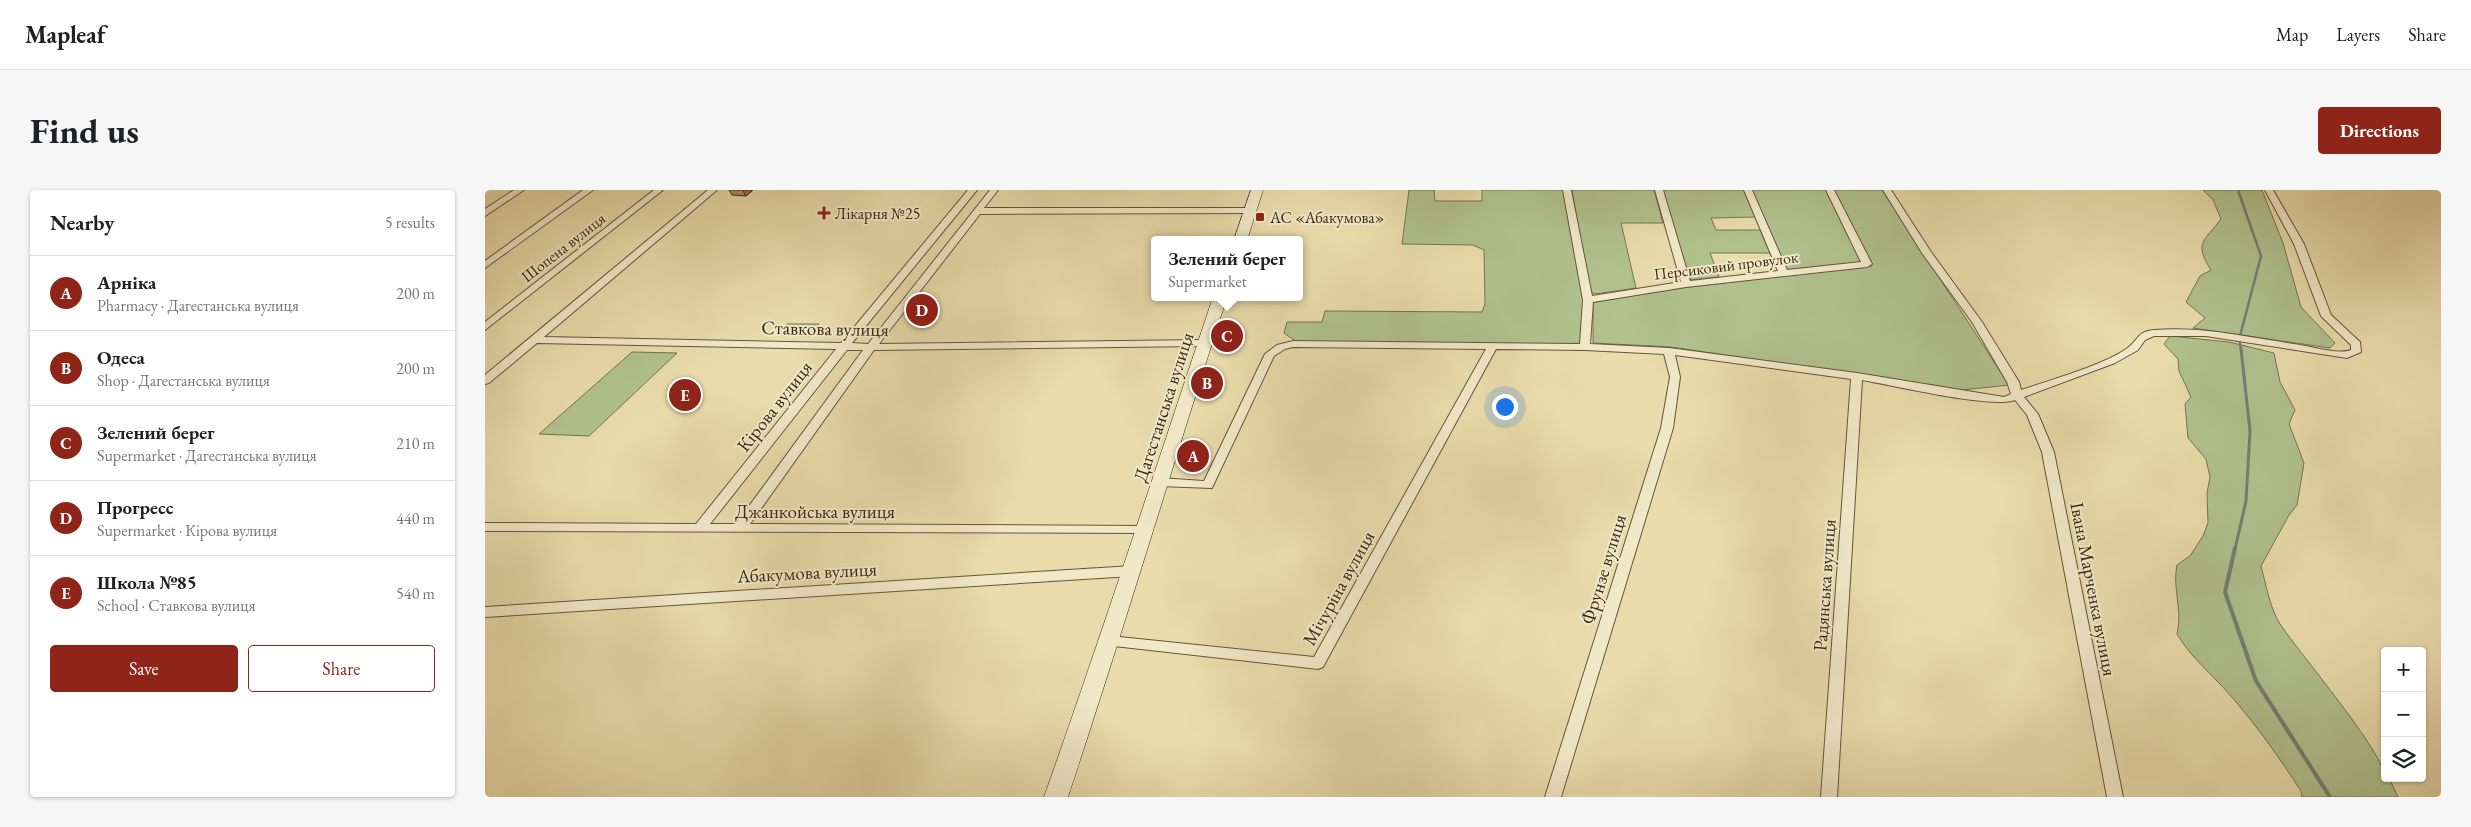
<!DOCTYPE html>
<html lang="en">
<head>
<meta charset="utf-8">
<style>
	:root { --surface:#fff; --page:#f6f6f6; --text:#202124; --muted:#757577; --line:#e0e0e0; --accent:#8f2418 }
	body { margin:0; font-family:"EB Garamond",serif; background:var(--page); color:var(--text) }
	.controls { position:absolute; right:15px; bottom:15px; display:grid; overflow:hidden; border-radius:5px; box-shadow:0 1px 4px #0004 }
	.controls button { width:45px; height:45px; display:grid; place-items:center; padding:0; border:0; border-bottom:1px solid var(--line); background:var(--surface); color:var(--text); font:25px sans-serif }
	.you { position:absolute; left:1019px; top:216px; width:18px; height:18px; margin:-12px; border:4px solid #fff; border-radius:50%; background:#1a73e8; box-shadow:0 0 0 8px #1a73e833 }
	.badge { display:grid; place-items:center; width:32px; height:32px; border-radius:50%; background:var(--accent); color:#fff; font-size:16px; font-weight:700 }
	.pin { position:absolute; translate:-50% -50%; border:2px solid #fff; box-shadow:0 1px 5px #0006 }
	.popup { position:absolute; left:666px; top:46px; width:152px; height:65px; box-sizing:border-box; display:grid; place-content:center; border-radius:5px; background:var(--surface); filter:drop-shadow(0 1px 4px #0005); font-size:16px; white-space:nowrap; color:var(--muted) }
	.popup b { font-size:19px; color:var(--text) }
	.popup::after { content:''; position:absolute; left:50%; top:100%; margin-left:-10px; border:10px solid transparent; border-top-color:var(--surface) }
	.list { margin:0; padding:0; list-style:none }
	h2 { display:flex; justify-content:space-between; align-items:center; height:65px; margin:0; padding:0 20px; font-size:21px }
	h2 small { font-size:16px; font-weight:400; color:var(--muted) }
	.list li { display:grid; grid-template-columns:32px 1fr auto; gap:15px; align-items:center; box-sizing:border-box; height:75px; padding:0 20px; border-top:1px solid var(--line) }
	.list b { display:block; font-size:19px; white-space:nowrap }
	.list p { margin:0; font-size:16px; white-space:nowrap; color:var(--muted) }
	.list em { font-size:16px; font-style:normal; color:var(--muted) }
	.actions { display:flex; gap:10px; padding:15px 20px }
	.actions a { flex:1; padding:11px 0; border:1px solid var(--accent); border-radius:5px; text-align:center; font-size:18px; color:var(--accent) }
	.actions .main { background:var(--accent); color:#fff }
	.icon { flex:none; width:28px; height:28px; fill:none; stroke:currentColor; stroke-width:2; stroke-linecap:round; stroke-linejoin:round }
	.map { position:relative; flex:none; width:1956px; height:607px; overflow:hidden; border-radius:5px }
	header { display:flex; align-items:center; gap:30px; box-sizing:border-box; height:70px; padding:0 25px; background:var(--surface); border-bottom:1px solid var(--line) }
	header strong { font-size:24px }
	nav { display:flex; gap:28px; margin-inline-start:auto; font-size:18px }
	.intro { display:flex; align-items:center; justify-content:space-between; box-sizing:border-box; height:120px; padding:0 30px }
	h1 { margin:0; font-size:35px }
	.button { padding:12px 22px; border-radius:5px; background:var(--accent); color:#fff; font-size:18px; font-weight:700 }
	main { display:flex; gap:30px; padding:0 30px }
	aside { flex:1; background:var(--surface); border-radius:5px; box-shadow:0 1px 4px #0004 }
	.map>svg:first-child { display:block }
</style>
</head>
<body>
<header>
<strong>Mapleaf</strong>
<nav><a>Map</a><a>Layers</a><a>Share</a></nav>
</header>
<div class="intro"><h1>Find us</h1><a class="button">Directions</a></div>
<main>
<aside>
<h2>Nearby<small>5 results</small></h2>
<ul class="list">
<li><span class="badge">A</span><div><b>Арніка</b><p>Pharmacy · Дагестанська вулиця</p></div><em>200 m</em></li>
<li><span class="badge">B</span><div><b>Одеса</b><p>Shop · Дагестанська вулиця</p></div><em>200 m</em></li>
<li><span class="badge">C</span><div><b>Зелений берег</b><p>Supermarket · Дагестанська вулиця</p></div><em>210 m</em></li>
<li><span class="badge">D</span><div><b>Прогресс</b><p>Supermarket · Кірова вулиця</p></div><em>440 m</em></li>
<li><span class="badge">E</span><div><b>Школа №85</b><p>School · Ставкова вулиця</p></div><em>540 m</em></li>
</ul>
<div class="actions"><a class="main">Save</a><a>Share</a></div>
</aside>
<div class="map">
<svg width="1956" height="607" viewBox="0 0 1956 607">
	<rect width="100%" height="100%" fill="#e9dbab"/>
	<filter id="stains"><feTurbulence type="fractalNoise" baseFrequency=".004" numOctaves="4"/><feColorMatrix values="0 0 0 0 .2 0 0 0 0 .09 0 0 0 0 .02 0 0 0 .5 -.17"/></filter>
	<radialGradient id="worn" r=".72"><stop offset=".6" stop-color="#630" stop-opacity="0"/><stop offset="1" stop-color="#630" stop-opacity=".3"/></radialGradient>
	<g fill="#b0c18e" stroke="#74744f">
		<polygon points="924,0 949,0 950,11 997,11 997,0 1078,0 1100,108 1097,155 812,152 799,143 802,132 837,132 840,121 997,122 1000,114 999,60 988,55 917,54"/>
		<polygon points="1087,0 1169,0 1178,33 1136,33 1151,98 1110,104 1104,101"/>
		<polygon points="1177,0 1259,0 1270,27 1226,28 1231,40 1275,40 1285,63 1225,63 1234,87 1204,90"/>
		<polygon points="1266,0 1341,0 1378,72 1300,80"/>
		<polygon points="1349,0 1397,0 1524,195 1477,200 1186,157 1108,153 1108,112 1203,97 1387,76"/>
		<path d="M1718 0H1777L1798 53 1816 117 1850 153 1845 158 1708 138 1720 128 1701 112 1715 86 1726 80C1708 52 1720 51 1736 29L1728 10Z"/>
		<polygon points="302,134 334,134 325,146 292,145"/>
		<path d="M1685 146 1744 152 1789 163 1795 192 1810 220 1804 234 1819 273 1812 315 1804 325 1776 376C1781 395 1785 418 1795 434 1814 463 1900 563 1900 588H1904L1913 607H1817L1816 601C1794 567 1772 536 1745 505 1727 484 1706 468 1692 444 1698 420 1687 398 1692 375L1705 366 1718 346 1723 333 1722 303 1725 287 1721 269 1703 248 1700 214 1706 207 1694 181 1693 169 1679 154Z"/>
		<polygon points="147,162 192,163 104,246 54,244"/>
	</g>
	<g fill="none" stroke-linecap="round" stroke-linejoin="round">
		<g stroke="#747f72" stroke-width="2.5">
			<polyline points="1753,0 1776,66 1755,146"/>
			<polyline points="1755,153 1756,160"/>
		</g>
		<polyline stroke="#747f72" stroke-width="3" points="1750,359 1761,311 1765,241 1756,159"/>
		<polyline stroke="#747f72" stroke-width="4" points="1750,358 1740,402 1771,491 1845,607"/>
		<defs>
			<g id="street">
				<polygon points="29,0 39,0 0,26 0,19"/>
				<polygon points="98,0 108,0 0,78 0,71"/>
				<polygon points="169,0 178,0 0,140 0,132"/>
				<path d="M223 0H232L59 147 356 153 483 0H492L367 153 383 154 505 0H513L499 18H768V22L765 23 495 24 394 154 719 150 724 153 719 156 389 160 265 334 660 336 665 337 666 340 665 343 0 341V333L211 334 351 159 52 153 4 193 0 194V185ZM362 160H378L251 334H225Z"/>
				<path d="M1078 0H1086L1107 106 1196 92 1170 0H1178L1205 91 1293 81 1259 0H1267L1302 80 1376 72 1341 0H1349L1387 74 1382 77 1201 97 1108 112 1105 154 1184 158 1372 183 1519 207 1526 204 1522 192 1487 132 1437 63 1398 0H1406L1446 62 1497 132 1534 192 1536 200C1562 191 1626 173 1645 156 1654 148 1654 141 1669 140 1716 136 1763 147 1809 154 1824 156 1853 165 1866 160V155L1836 126 1809 54 1780 0H1788L1819 54 1846 125 1875 152 1876 162 1862 168 1721 146H1669L1660 150 1653 160 1630 173 1539 207 1553 224 1569 262 1638 607H1622L1557 262 1542 225 1530 210C1507 219 1407 195 1377 190L1352 607H1336L1366 189 1190 165 1195 187 1188 238 1076 607H1060L1176 238 1185 187 1179 164 1100 160 1011 159 838 477 833 479 620 455 618 451 620 447 625 446 829 467 1001 159 808 157 800 159 789 166 727 298 674 296 668 292 674 288 719 291 780 164 792 155 808 151 1095 154 1098 110Z"/>
				<polygon points="647,376 652,378 654,381 652,384 647,386 0,427 0,417"/>
			</g>
			<g id="secondary">
				<polygon points="766,0 778,0 762,50 749,50"/>
				<path d="M728 107H742C688 274 638 441 583 607H559C618 441 672 274 728 107Z"/>
			</g>
		</defs>
		<use href="#street" stroke="#655537" stroke-width="2"/>
		<use href="#secondary" stroke="#392810" stroke-width="1"/>
		<use href="#street" fill="#f1e8c8" fill-rule="evenodd"/>
		<use href="#secondary" fill="#f1e8c8" fill-rule="evenodd"/>
	</g>
	<polygon fill="#bc8665" stroke="#392810" points="244,0 268,0 261,6 247,5"/>
	<polygon fill="#996d53" stroke="#392810" points="259,0 268,0 261,6 258,1"/>
	<g fill="#8f2418" stroke="#f1e8c8" stroke-width="2">
		<path d="M336.5 15.5h5v5h5v5h-5v5h-5v-5h-5v-5h5z"/>
		<rect x="770" y="22" width="10" height="10" rx="2.5"/>
	</g>
	<g text-anchor="middle" stroke-width="4" stroke-linejoin="round" paint-order="stroke">
		<g font-size="16" fill="#392810" stroke="#f1e8c8" text-anchor="start">
			<text x="350" y="29">Лікарня №25</text>
			<text x="785" y="33">АС «Абакумова»</text>
		</g>
		<g font-size="16" fill="#392810" stroke="#f1e8c8">
			<text transform="translate(78 57) rotate(-38)" y="6">Шопена вулиця</text>
			<text transform="translate(1241 75) rotate(-7)" y="6">Персиковий провулок</text>
		</g>
		<g font-size="19" fill="#392810" stroke="#f1e8c8">
			<text transform="translate(340 138) rotate(1)" y="7">Ставкова вулиця</text>
			<text transform="translate(289 216) rotate(-52)" y="7">Кірова вулиця</text>
			<text transform="translate(678 217) rotate(-72)" y="7">Дагестанська вулиця</text>
			<text x="330" y="328">Джанкойська вулиця</text>
			<text transform="translate(1118 379) rotate(-73)" y="7">Фрунзе вулиця</text>
			<text transform="translate(322 382) rotate(-3)" y="7">Абакумова вулиця</text>
			<text transform="translate(1339 395) rotate(-86)" y="7">Радянська вулиця</text>
			<text transform="translate(853 398) rotate(-61)" y="7">Мічуріна вулиця</text>
			<text transform="translate(1609 399) rotate(79)" y="7">Івана Марченка вулиця</text>
		</g>
	</g>
	<rect width="100%" height="100%" filter="url(#stains)"/>
	<rect width="100%" height="100%" fill="url(#worn)"/>
</svg>
<div class="controls">
<button>+</button>
<button>−</button>
<button><svg class="icon" aria-label="layers" viewBox="0 0 24 24"><path d="M12 4l9 5-9 5-9-5zM3 14l9 5 9-5"/></svg></button>
</div>
<div class="you"></div>
<div class="pin badge" style="left:708px;top:266px">A</div>
<div class="pin badge" style="left:722px;top:193px">B</div>
<div class="pin badge" style="left:742px;top:146px">C</div>
<div class="popup"><b>Зелений берег</b>Supermarket</div>
<div class="pin badge" style="left:437px;top:120px">D</div>
<div class="pin badge" style="left:200px;top:205px">E</div>
</div>
</main>
</body>
</html>
